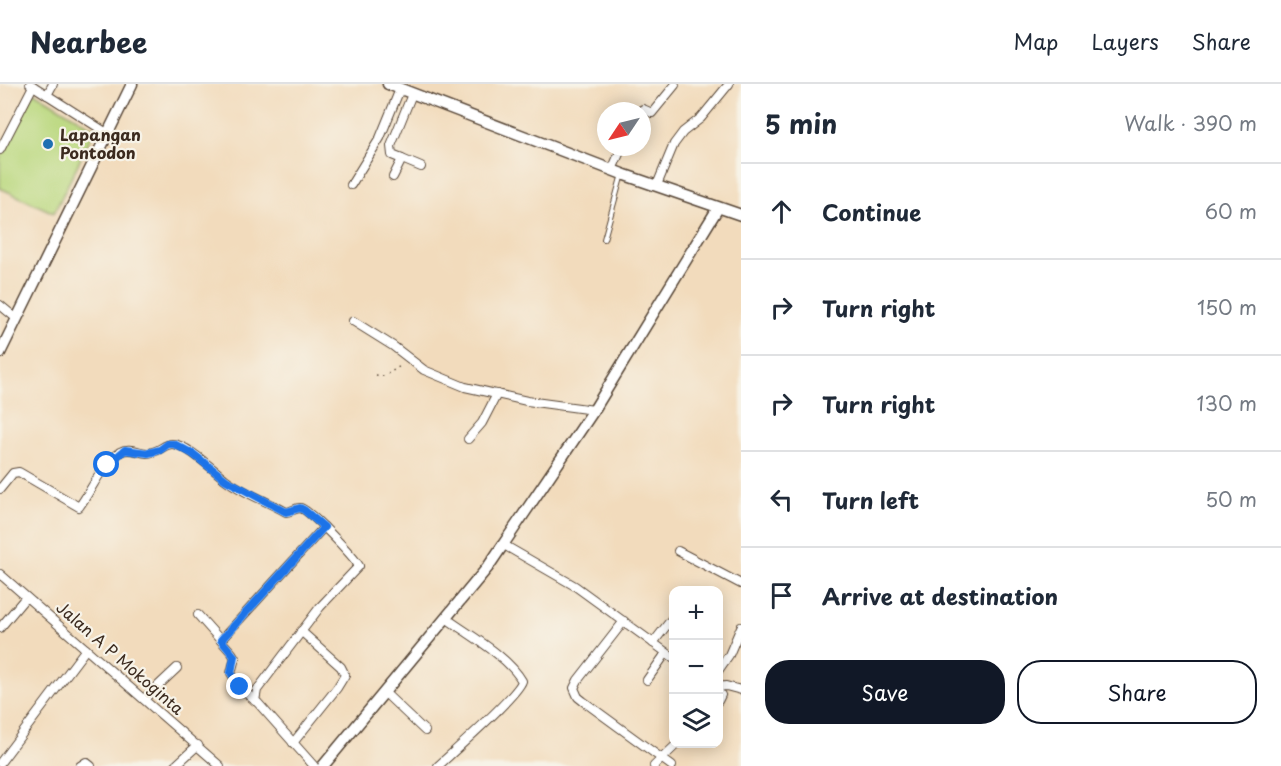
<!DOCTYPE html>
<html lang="en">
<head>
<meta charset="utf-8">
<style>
	:root { --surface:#fff; --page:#f6f6f7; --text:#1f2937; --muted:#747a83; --line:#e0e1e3; --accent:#111827 }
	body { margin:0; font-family:"Playpen Sans",sans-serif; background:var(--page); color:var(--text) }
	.controls { position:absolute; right:18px; bottom:18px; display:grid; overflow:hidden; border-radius:12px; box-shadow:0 3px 15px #0003 }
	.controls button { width:54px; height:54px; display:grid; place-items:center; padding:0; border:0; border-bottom:2px solid var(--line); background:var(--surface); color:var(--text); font:30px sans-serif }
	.compass { position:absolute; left:597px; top:18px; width:54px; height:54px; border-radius:50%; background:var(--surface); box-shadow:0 3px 15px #0003; rotate:235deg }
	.stop { position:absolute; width:18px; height:18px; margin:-14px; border:4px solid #1a73e8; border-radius:50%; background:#fff }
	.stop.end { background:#1a73e8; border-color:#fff; box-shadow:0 2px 6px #0008 }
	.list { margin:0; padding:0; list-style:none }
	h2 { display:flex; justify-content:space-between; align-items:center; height:78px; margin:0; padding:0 24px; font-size:26px }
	h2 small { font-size:20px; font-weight:400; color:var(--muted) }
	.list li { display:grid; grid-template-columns:39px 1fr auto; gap:18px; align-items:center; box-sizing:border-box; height:96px; padding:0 24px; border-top:2px solid var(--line) }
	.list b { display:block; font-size:22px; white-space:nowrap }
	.list em { font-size:20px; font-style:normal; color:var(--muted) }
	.actions { display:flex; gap:12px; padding:18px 24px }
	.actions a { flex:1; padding:14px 0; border:2px solid var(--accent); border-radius:24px; text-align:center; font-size:21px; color:var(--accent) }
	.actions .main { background:var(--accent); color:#fff }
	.icon { flex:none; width:33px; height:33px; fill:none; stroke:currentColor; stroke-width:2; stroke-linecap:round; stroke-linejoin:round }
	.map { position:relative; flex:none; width:741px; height:682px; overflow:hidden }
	header { display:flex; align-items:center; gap:36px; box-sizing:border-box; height:84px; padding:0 30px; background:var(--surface); border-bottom:2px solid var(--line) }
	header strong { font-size:28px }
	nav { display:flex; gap:33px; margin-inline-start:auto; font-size:21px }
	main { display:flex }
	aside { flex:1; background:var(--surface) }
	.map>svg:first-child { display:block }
</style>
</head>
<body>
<header>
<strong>Nearbee</strong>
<nav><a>Map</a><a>Layers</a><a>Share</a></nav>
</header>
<main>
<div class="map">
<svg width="741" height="682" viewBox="0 0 741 682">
	<rect width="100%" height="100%" fill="#f7f3e8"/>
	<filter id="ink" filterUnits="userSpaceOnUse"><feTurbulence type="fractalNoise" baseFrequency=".0167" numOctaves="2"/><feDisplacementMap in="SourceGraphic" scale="12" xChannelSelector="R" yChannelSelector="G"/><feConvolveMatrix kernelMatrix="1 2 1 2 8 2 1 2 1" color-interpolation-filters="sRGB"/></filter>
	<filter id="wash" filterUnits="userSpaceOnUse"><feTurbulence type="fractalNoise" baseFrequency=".008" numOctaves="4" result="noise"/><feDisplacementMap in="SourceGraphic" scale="24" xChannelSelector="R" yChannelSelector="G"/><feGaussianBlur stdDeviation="1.35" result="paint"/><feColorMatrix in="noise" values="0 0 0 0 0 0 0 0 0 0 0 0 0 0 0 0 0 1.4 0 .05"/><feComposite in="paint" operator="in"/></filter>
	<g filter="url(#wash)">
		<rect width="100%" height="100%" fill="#f2dbbc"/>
		<polygon fill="#bad87e" stroke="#7a814e" stroke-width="1.5" points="34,8 95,45 54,129 0,104 0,75"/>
	</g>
	<g filter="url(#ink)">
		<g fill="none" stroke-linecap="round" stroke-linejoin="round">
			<defs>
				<polyline id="service" points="604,155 622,90"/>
				<g id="minor">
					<polyline points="30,0 107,49"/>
					<polyline points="47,11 53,0"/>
					<polyline points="640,27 643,25 652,29 675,1"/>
					<polyline points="0,66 33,2"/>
					<polyline points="402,75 421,83"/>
					<polyline points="612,86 622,63"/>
					<polyline points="393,93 402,75 392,71 391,62 412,10"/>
					<polyline points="351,101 380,54 400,5"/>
					<polyline points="657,101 674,60 683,48 701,34 729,0"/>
					<polyline points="0,221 17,235"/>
					<polyline points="353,237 393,262 424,286 465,303 527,317 594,326"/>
					<polyline points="468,355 482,339 497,310"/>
					<path d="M0 405 13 389 19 388 79 423C92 406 101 381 120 368 128 363 138 368 147 369 158 369 164 360 172 360 187 360 213 386 225 395 243 409 267 417 286 428 291 428 295 424 300 424 309 425 354 473 359 482L320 523 257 606 255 617"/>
					<polyline points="504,461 575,502 674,574"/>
					<polyline points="678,467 741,500"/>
					<polyline points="0,490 220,682"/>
					<path d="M198 531 232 569 235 574 231 589C238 602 247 611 258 619L314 682"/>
					<polyline points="624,537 578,596 574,604 578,613 583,617 672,682"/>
					<polyline points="0,544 26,513"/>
					<polyline points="221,556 324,443"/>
					<polyline points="653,559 674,532"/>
					<polyline points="718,587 729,571 741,543"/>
					<polyline points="647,596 666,569"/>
					<polyline points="718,603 726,602 741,606"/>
					<polyline points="718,607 721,611 718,617"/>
					<polyline points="384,608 425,647"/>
					<polyline points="144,615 177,584"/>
					<polyline points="293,659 337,604 345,591 341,583 301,547"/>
					<polyline points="0,679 86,565"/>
					<polyline points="80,682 86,678 91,682"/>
					<polyline points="175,682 198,661"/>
					<path d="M438 682C453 668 518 611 522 597 508 572 469 551 446 534"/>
					<polyline points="654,682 677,660"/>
				</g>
				<g id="tertiary">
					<polyline points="388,0 625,91 741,131"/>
					<polyline points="0,269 132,0"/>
					<polyline points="323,682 488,483 594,326 718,124"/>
				</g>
			</defs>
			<use href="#service" stroke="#564536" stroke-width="6"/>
			<use href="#minor" stroke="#564536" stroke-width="10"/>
			<use href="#tertiary" stroke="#564536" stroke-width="13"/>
			<polyline stroke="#564536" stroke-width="1.5" stroke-dasharray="1.5 4.5" stroke-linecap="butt" points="376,291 384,292 402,281"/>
			<use href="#service" stroke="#fff" stroke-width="4"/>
			<use href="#minor" stroke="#fff" stroke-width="8"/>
			<use href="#tertiary" stroke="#fff" stroke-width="10"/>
		</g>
	</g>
	<g fill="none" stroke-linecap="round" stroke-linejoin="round" filter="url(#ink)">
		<polyline stroke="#1a73e8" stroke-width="8" points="107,381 125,366 148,369 160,366 168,360 174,360 193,370 226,396 286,428 300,424 304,426 324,443 221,556 234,572 231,589 240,603"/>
	</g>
	<circle fill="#1f6fb2" stroke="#f7f3e8" stroke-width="2" cx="48" cy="60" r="6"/>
	<g text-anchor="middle" stroke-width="4.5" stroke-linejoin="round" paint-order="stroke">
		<g font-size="16" font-weight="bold" fill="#3b2a1e" stroke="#f7f3e8" text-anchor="start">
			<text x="60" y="57">Lapangan<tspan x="60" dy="18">Pontodon</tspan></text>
		</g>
		<g font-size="16" fill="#3b2a1e" stroke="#f7f3e8">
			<text transform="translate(120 574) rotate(41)" y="6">Jalan A P Mokoginta</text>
		</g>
	</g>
</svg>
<div class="controls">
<button>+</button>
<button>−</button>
<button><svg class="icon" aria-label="layers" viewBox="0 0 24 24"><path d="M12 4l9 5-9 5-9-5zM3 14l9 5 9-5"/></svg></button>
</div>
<svg class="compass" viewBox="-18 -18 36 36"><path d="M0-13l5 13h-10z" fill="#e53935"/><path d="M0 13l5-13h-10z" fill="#747a83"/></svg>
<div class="stop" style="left:107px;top:381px"></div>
<div class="stop end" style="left:240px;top:603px"></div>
</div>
<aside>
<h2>5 min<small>Walk · 390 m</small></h2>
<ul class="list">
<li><svg class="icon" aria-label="ahead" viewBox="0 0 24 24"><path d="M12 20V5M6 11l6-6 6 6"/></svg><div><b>Continue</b></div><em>60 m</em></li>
<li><svg class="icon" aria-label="right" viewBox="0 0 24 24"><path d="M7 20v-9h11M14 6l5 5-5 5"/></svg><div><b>Turn right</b></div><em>150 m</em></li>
<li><svg class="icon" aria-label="right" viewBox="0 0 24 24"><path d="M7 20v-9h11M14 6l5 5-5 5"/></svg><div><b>Turn right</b></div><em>130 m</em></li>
<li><svg class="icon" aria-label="left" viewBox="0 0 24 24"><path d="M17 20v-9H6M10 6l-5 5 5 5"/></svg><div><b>Turn left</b></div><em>50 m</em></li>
<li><svg class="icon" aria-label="arrive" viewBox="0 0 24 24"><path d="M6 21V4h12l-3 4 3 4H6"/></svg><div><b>Arrive at destination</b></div></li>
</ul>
<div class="actions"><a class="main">Save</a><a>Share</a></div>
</aside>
</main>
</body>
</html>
